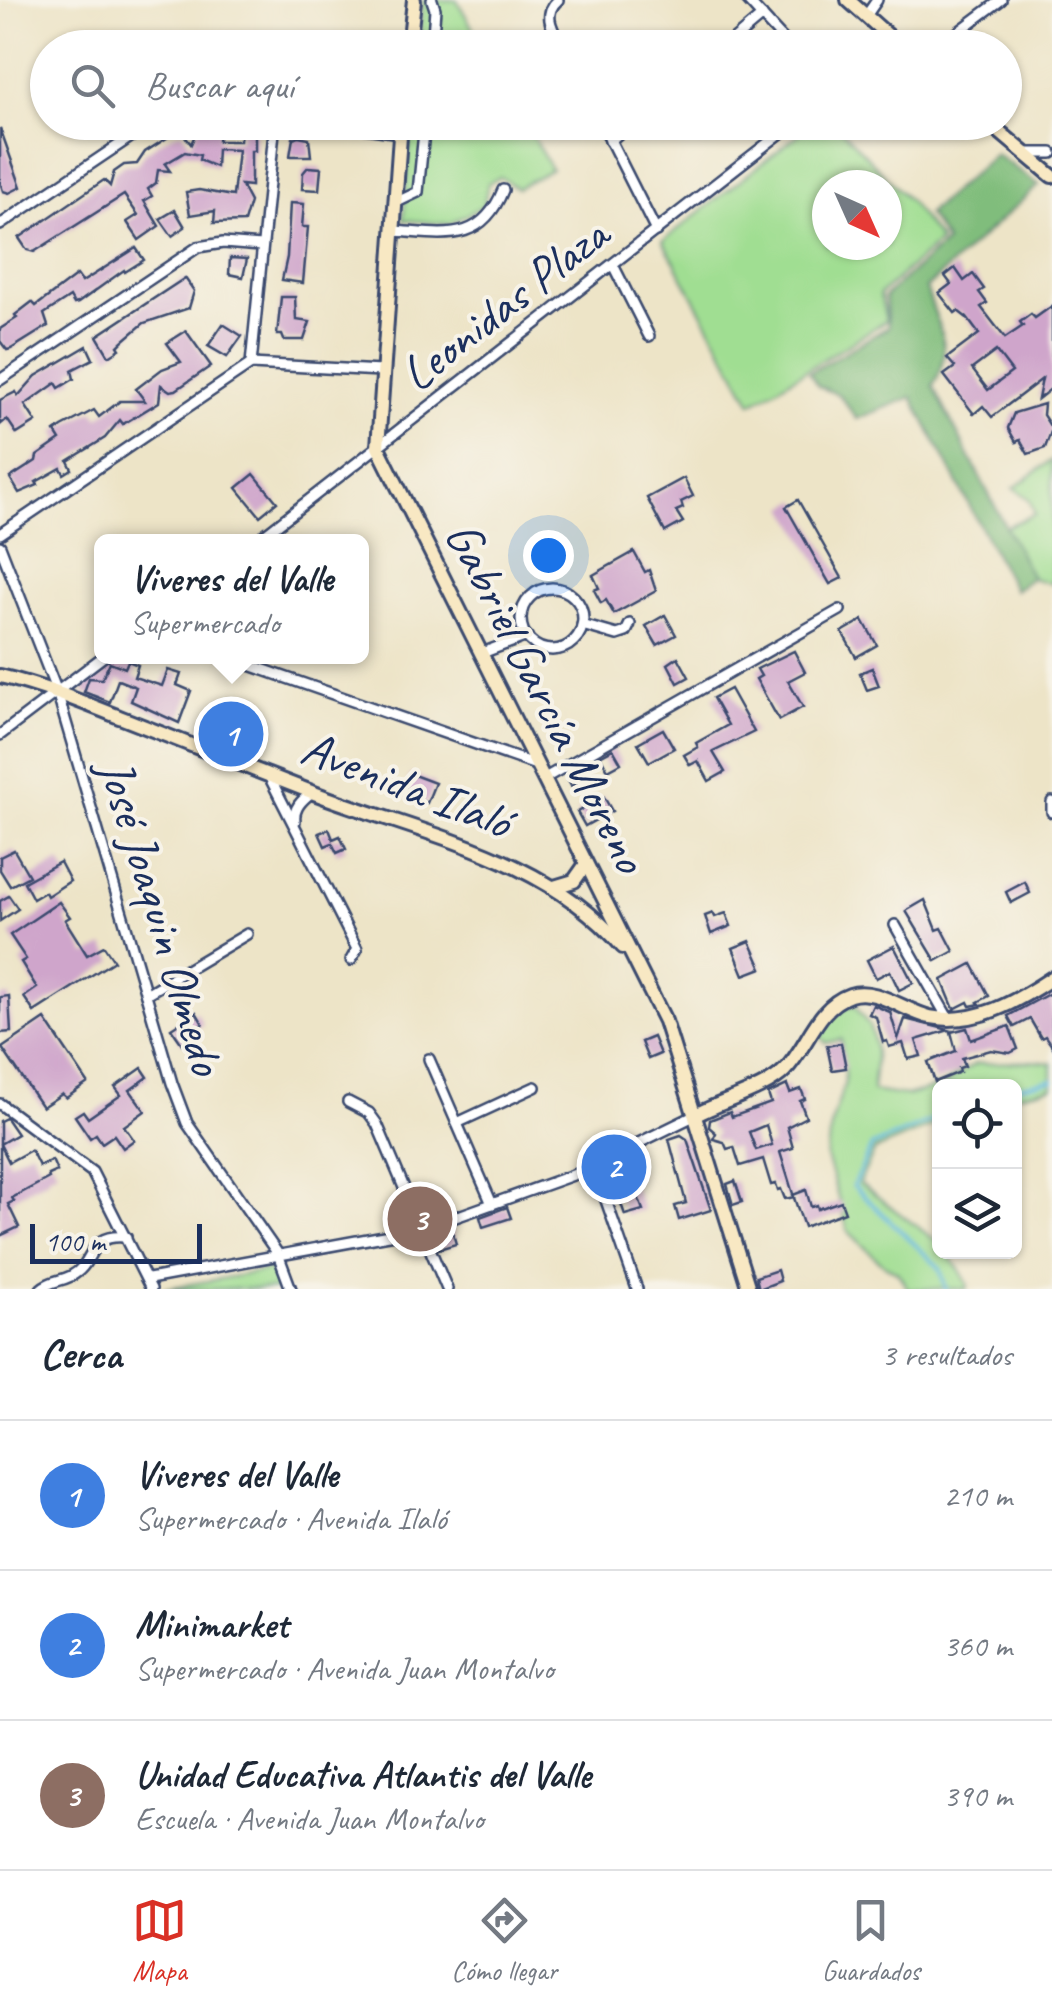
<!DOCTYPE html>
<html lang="es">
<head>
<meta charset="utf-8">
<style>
	:root { --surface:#fff; --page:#f6f6f7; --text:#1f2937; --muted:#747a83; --line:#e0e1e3; --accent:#d93025 }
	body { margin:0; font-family:Caveat,sans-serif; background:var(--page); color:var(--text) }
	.controls { position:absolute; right:30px; bottom:30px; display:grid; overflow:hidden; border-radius:15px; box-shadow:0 2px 8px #0004 }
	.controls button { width:90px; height:90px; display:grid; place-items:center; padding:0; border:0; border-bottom:2px solid var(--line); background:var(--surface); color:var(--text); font:50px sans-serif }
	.compass { position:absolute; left:812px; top:170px; width:90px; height:90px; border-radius:50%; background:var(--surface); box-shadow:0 2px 8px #0004; rotate:135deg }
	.scale { position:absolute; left:30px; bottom:25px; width:172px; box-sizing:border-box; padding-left:10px; border:5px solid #1b2f5e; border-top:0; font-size:28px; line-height:35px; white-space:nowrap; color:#1b2f5e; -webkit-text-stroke:8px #f7f3e8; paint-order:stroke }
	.you { position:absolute; left:548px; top:555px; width:35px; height:35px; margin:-25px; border:8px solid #fff; border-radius:50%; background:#1a73e8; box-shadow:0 0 0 15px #1a73e833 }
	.badge { display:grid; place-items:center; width:65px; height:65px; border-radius:50%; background:var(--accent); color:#fff; font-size:32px; font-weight:700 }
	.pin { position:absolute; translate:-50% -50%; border:5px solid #fff; box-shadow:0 2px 10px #0006 }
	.popup { position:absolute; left:94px; top:534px; width:275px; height:130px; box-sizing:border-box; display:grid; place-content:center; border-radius:15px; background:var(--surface); filter:drop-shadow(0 2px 8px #0005); font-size:32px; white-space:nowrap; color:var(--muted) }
	.popup b { font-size:38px; color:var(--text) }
	.popup::after { content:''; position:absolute; left:50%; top:100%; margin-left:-20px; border:20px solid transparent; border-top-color:var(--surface) }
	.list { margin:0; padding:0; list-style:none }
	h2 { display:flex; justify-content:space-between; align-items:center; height:130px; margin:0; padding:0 40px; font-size:42px }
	h2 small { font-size:32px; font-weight:400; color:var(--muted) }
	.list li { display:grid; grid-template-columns:65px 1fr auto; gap:30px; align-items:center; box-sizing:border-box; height:150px; padding:0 40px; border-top:2px solid var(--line) }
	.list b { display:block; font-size:38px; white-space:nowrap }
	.list p { margin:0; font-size:32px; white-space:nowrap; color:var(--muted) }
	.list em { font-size:32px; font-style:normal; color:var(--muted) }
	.icon { flex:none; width:55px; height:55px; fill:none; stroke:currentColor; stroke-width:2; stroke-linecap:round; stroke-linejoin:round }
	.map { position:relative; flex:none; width:1052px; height:1289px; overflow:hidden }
	.search { position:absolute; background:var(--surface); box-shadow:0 2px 8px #0004; left:30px; right:30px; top:30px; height:110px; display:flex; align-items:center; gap:25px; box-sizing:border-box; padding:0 35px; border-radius:55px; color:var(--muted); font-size:38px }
	.sheet { height:580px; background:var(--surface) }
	nav { display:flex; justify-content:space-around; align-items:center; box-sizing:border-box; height:140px; border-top:2px solid var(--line); background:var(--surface); font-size:28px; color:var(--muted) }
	nav a { display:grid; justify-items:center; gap:5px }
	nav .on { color:var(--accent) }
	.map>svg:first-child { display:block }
</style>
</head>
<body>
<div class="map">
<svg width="1052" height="1289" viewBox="0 0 1052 1289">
	<rect width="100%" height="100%" fill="#f7f3e8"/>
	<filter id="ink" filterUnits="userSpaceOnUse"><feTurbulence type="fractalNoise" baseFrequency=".01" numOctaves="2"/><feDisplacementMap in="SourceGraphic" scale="20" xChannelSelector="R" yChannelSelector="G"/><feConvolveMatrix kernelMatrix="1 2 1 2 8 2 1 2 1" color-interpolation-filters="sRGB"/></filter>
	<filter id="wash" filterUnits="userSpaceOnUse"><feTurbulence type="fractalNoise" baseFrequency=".0048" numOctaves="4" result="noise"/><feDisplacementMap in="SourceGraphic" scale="40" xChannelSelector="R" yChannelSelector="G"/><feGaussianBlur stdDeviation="2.25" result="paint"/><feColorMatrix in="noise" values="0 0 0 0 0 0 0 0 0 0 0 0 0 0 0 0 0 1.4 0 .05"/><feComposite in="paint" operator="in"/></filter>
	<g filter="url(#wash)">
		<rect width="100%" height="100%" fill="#ede4c7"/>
		<g fill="#a0de92" stroke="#5e8678" stroke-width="2.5" fill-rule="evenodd">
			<polygon points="423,0 457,0 483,47 419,48"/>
			<polygon points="412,123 525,123 551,169 517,188 500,177 488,183 484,205 449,224 403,220"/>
			<path d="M835 123 909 201 940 241 880 294 886 321 752 403 663 241 813 123ZM827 185H887V245H827Z"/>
			<polygon points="1052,460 1052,584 1032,578 1005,527 1035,514 1029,499 1014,488"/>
			<path d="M847 1005 856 1006C859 1014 865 1019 869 1026 879 1047 874 1069 872 1091L906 1096 939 1087V1123L875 1150 859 1183 939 1243 940 1252H948L968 1284 967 1289H908L898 1273 880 1262 848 1231 826 1157 832 1122 845 1082 841 1039 826 1043 818 1034 827 1020Z"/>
			<polygon points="1032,1061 1052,1063 1052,1087 1015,1095 1014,1086 941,1086 975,1064"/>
			<polygon points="270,1270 281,1289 163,1289"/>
		</g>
		<path fill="#80bd7c" stroke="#4e766d" stroke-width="2.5" d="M995 154 1039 185 926 288C938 325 955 351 933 386L1032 578 1014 590 912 397 857 419 839 395 818 386 809 373 888 327 885 296 946 242 927 214Z"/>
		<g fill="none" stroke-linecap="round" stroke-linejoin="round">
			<g stroke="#5fb8dc" stroke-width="4">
				<polyline points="1014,1087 1052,1080"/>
				<polyline points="940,1117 872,1146 853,1186 940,1268 946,1289"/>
			</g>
		</g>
		<g id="blocks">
			<g fill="#cfa5cb" fill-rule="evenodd">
				<polygon points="199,126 219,128 218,141 240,141 241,128 255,129 255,151 251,151 251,186 241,185 250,202 244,222 214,223 215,211 190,215 186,192 199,190 233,196 238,150 217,149 216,167 199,160 200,155 185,152 165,164 170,171 158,170 156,183 148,189 152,196 144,201 159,226 139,240 127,222 138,215 124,195 34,252 27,250 19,238 104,180 110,186 114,172 124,165 137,164 145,152 170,136 181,131 191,144"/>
				<polygon points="0,128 21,187 9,193 3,191 0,182"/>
				<polygon points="298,136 309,138 311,156 290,156 293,138"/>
				<polygon points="308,167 321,168 319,190 302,189 303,173"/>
				<polygon points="290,203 304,204 302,227 308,227 303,283 282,280 287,257"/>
				<polygon points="175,210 185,227 172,236 160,219"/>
				<polygon points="136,248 144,260 125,272 124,270 78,303 74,304 70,297 44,314 48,326 11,349 7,350 0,341 0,329 17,318 15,315 32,302 36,306 77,275 82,282"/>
				<polygon points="230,258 247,259 243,277 229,274"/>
				<path d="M955 268 964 281 973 274 984 289 979 292 987 303 981 307 1005 338 1023 326 1020 322 1031 314 1035 318 1052 306V388L1038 399 1042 379 992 417 983 406 974 414 944 375 955 367 947 358 979 334 967 318 958 311 955 313 939 293 951 284 945 276ZM996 351 1012 372 988 390 972 369Z"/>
				<polygon points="185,278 194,291 189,308 144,323 123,341 118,346 120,349 109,356 97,336"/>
				<polygon points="281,297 295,297 296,320 310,322 304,340 284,340 282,335 277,335"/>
				<polygon points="223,324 242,336 227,357 208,346"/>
				<polygon points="186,331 211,366 176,390 170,391 161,385 159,402 123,424 120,420 105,438 68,461 72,469 64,474 61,468 36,482 38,485 19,493 10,478 36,461 37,456 60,440 55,432 62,427 94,410 99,417 120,401 145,401 136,389 162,369 181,362 167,343"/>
				<polygon points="87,346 93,359 72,370 74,379 59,388 56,383 25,405 36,422 17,434 7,419 0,425 0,400 16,392 18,396 36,376"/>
				<polygon points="1044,404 1043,415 1052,429 1045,448 1028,454 1020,440 1016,442 1008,428 1014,413"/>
				<polygon points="254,474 277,502 260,516 237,488"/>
				<polygon points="684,478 693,496 681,502 683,508 676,511 683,522 665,532 647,498"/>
				<polygon points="798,500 842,578 830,584 786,507"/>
				<polygon points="634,552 645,572 649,570 656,591 614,614 606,600 601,603 594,590 599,588 593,575"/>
				<polygon points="665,615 676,635 657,645 646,626"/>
				<polygon points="863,620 877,645 856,657 842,632"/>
				<polygon points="794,651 805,672 788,681 803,707 779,720 756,679 761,676 757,669"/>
				<polygon points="678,657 689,677 678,683 668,664"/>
				<polygon points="128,661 138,665 134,677 162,686 168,670 181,674 177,685 191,691 179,723 131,701 136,687 118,680 110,702 84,692 89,678 102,679 110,662 125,668"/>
				<polygon points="872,668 879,686 867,690 860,673"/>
				<polygon points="730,689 754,732 713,752 725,772 709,781 698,761 690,765 684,755 698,747 696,743 728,725 713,698"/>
				<polygon points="215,720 242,729 237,742 210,733"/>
				<polygon points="663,729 674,748 649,762 638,743"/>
				<polygon points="613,749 621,763 608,770 600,756"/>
				<polygon points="585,766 590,775 571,786 566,777"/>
				<polygon points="411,774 435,783 427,803 403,794"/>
				<polygon points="604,797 612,811 585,826 577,812"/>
				<polygon points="329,829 333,839 340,836 346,849 337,853 332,843 325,846 319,833"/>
				<polygon points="14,850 29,876 10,886 0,870 0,857"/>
				<polygon points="60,862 70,881 47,896 45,892 33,899 24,882"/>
				<polygon points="1025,882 1030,893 1011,903 1006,892"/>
				<polygon points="9,896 18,909 0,921 0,901"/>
				<polygon points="925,900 937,930 942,928 954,951 936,961 906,911"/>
				<polygon points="59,902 70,917 65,920 87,955 104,946 114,961 34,1012 24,997 37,988 21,962 26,959 10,935"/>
				<polygon points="713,913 715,917 726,913 731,926 711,934 705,916"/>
				<polygon points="750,941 762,968 744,975 733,948"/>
				<polygon points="894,946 913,983 899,990 890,971 876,978 867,960"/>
				<polygon points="972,964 989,996 978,1002 980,1004 970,1006 968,1002 954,1009 942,980"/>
				<polygon points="1052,992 1052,1046 1045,1036 1041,1038 1030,1019 1014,1027 1008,1016"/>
				<polygon points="9,996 11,1032 0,1033 0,997"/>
				<polygon points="873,1005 890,1012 898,1039 905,1019 949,1030 916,1040 921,1056 908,1059 903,1043 889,1047 887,1041 883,1042 876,1017 869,1014"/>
				<polygon points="196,1012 203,1024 196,1028 199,1033 182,1044 171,1028"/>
				<polygon points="45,1019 88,1083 66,1098 62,1094 42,1107 2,1048"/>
				<polygon points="1009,1026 1018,1049 1010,1053 991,1050 962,1058 965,1066 959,1068 960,1072 935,1082 928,1062 956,1051 951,1032 967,1028 971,1040"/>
				<polygon points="653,1037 660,1054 648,1059 641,1042"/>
				<polygon points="841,1043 846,1068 832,1070 827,1046"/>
				<polygon points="142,1068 148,1077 130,1090 145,1111 124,1126 134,1140 123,1148 114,1135 102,1143 96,1134 90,1138 75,1116 83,1111 88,1118 121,1095 115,1087"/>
				<path d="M787 1085 790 1093 801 1089 805 1099 800 1101 806 1117 787 1127 793 1148 780 1152 794 1197 785 1199 781 1189 778 1190 776 1184 771 1185 763 1159 740 1166 734 1147 727 1149 724 1142 713 1139 716 1133 709 1127 710 1120 730 1112 732 1117 771 1103 768 1094ZM766 1125 772 1145 756 1150 749 1132Z"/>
				<polygon points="6,1118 17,1134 0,1144 9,1162 31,1150 39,1166 52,1160 57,1171 48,1175 49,1178 12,1198 14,1201 8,1204 19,1227 0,1236 0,1121"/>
				<polygon points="681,1135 687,1139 711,1210 679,1220 675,1206 686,1203 669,1139"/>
				<polygon points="625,1163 643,1210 625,1215 609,1170"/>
				<polygon points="735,1181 742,1202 733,1205 727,1184"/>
				<polygon points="806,1190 811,1207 817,1205 818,1209 841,1201 845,1212 804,1227 793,1195"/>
				<polygon points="507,1207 511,1218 483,1227 480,1217"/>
				<polygon points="451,1227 456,1244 439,1249 435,1233"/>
				<polygon points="777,1270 780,1281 759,1289 756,1277"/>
			</g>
		</g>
	</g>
	<g filter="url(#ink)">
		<use href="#blocks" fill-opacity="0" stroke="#3a4a6e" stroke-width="2.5"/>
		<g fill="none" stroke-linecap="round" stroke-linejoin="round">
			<defs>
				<g id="street">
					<path d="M558 0C541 15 554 31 562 48"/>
					<polyline points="747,0 791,48"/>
					<polyline points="866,16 877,0"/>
					<polyline points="270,38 275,48"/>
					<polyline points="432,48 435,9 432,0"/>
					<polyline points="724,48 762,16"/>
					<polyline points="937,48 1001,0"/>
					<polyline points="322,122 400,133"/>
					<polyline points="601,122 656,231"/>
					<polyline points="610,141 632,122"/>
					<polyline points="1025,153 1052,153"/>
					<polyline points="395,203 418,192 425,122"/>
					<polyline points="0,225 153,122"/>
					<path d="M394 231C443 234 481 245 503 190"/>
					<polyline points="613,265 649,336"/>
					<polyline points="251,364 275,122"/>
					<polyline points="0,380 198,247 223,243 261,246"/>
					<polyline points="0,534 251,364 381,371"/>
					<polyline points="255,542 795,122"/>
					<polyline points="0,546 57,692 172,1083 187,1123 278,1254 291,1289"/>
					<circle cx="552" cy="619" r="31"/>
					<polyline points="582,625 617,635 626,632 630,624"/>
					<polyline points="482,653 527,636"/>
					<polyline points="224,656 536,765"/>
					<polyline points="0,735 104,656"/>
					<polyline points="269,776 357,949 351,960"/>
					<polyline points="545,778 840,610"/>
					<polyline points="1052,802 1052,812"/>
					<path d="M295 821C293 808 302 800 312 792"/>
					<polyline points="895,925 949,1020"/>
					<polyline points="146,994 247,934"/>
					<polyline points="429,1059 492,1204"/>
					<polyline points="348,1102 369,1113 377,1124 447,1289"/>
					<polyline points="0,1104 92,1172 151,1289"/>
					<polyline points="457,1123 535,1087"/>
					<polyline points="594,1166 637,1289"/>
					<polyline points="149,1279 422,1229 573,1175 696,1115"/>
					<path d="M41 1289C51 1280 59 1282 71 1276 97 1263 85 1233 126 1237"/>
				</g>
				<g id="secondary">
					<polyline points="848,0 902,48"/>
					<polyline points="409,48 414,0"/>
					<polyline points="401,122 378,447 665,1021 749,1289"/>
					<polyline points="988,122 1052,176"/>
					<path d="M0 676C43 686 82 702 122 718 186 743 250 768 314 793 421 834 546 856 623 947"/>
					<polyline points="554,887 574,881 586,864"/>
					<path d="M696 1115C721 1101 766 1090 785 1070 808 1047 816 1007 850 995 875 986 906 1012 930 1017 975 1026 1016 1002 1052 978"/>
				</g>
			</defs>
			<use href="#street" stroke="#3a4a6e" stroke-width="14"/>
			<use href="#secondary" stroke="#3a4a6e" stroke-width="18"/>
			<use href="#street" stroke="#fff" stroke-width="9"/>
			<use href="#secondary" stroke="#f8e8c3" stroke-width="12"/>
		</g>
	</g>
	<g text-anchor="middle" stroke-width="8" stroke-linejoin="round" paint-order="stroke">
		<g font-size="50" fill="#1b2f5e" stroke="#f7f3e8">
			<text transform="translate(503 303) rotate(-38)" y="18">Leonidas Plaza</text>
			<text transform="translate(548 696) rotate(63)" y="18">Gabriel García Moreno</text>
			<text transform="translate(407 783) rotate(21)" y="18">Avenida Ilaló</text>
			<text transform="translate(163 916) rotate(73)" y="18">José Joaquin Olmedo</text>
		</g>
	</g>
</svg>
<div class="controls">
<button><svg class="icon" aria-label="locate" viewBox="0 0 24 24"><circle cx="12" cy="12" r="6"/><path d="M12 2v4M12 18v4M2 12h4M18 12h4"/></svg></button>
<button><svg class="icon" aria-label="layers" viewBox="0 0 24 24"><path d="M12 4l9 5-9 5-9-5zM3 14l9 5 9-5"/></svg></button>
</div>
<svg class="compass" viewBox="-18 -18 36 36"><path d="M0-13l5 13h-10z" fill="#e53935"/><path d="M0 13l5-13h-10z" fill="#747a83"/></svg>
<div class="scale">100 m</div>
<div class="you"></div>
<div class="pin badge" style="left:231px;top:734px;background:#3f7fe0">1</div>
<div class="popup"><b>Viveres del Valle</b>Supermercado</div>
<div class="pin badge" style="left:614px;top:1167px;background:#3f7fe0">2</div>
<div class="pin badge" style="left:420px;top:1219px;background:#8d6e63">3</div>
<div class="search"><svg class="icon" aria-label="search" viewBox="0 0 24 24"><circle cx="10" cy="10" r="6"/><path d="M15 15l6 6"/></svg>Buscar aquí</div>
</div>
<section class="sheet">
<h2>Cerca<small>3 resultados</small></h2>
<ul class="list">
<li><span class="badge" style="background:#3f7fe0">1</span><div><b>Viveres del Valle</b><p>Supermercado · Avenida Ilaló</p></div><em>210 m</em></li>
<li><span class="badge" style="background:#3f7fe0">2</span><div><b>Minimarket</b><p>Supermercado · Avenida Juan Montalvo</p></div><em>360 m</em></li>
<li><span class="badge" style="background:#8d6e63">3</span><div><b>Unidad Educativa Atlantis del Valle</b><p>Escuela · Avenida Juan Montalvo</p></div><em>390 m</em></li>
</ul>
</section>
<nav>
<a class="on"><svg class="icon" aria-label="map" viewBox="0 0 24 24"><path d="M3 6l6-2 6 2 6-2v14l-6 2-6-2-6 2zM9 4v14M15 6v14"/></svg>Mapa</a>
<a><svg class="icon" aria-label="directions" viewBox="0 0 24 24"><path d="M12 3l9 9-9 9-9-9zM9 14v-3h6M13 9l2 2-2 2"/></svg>Cómo llegar</a>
<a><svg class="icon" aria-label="saved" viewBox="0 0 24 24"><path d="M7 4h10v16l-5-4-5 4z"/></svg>Guardados</a>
</nav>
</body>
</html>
